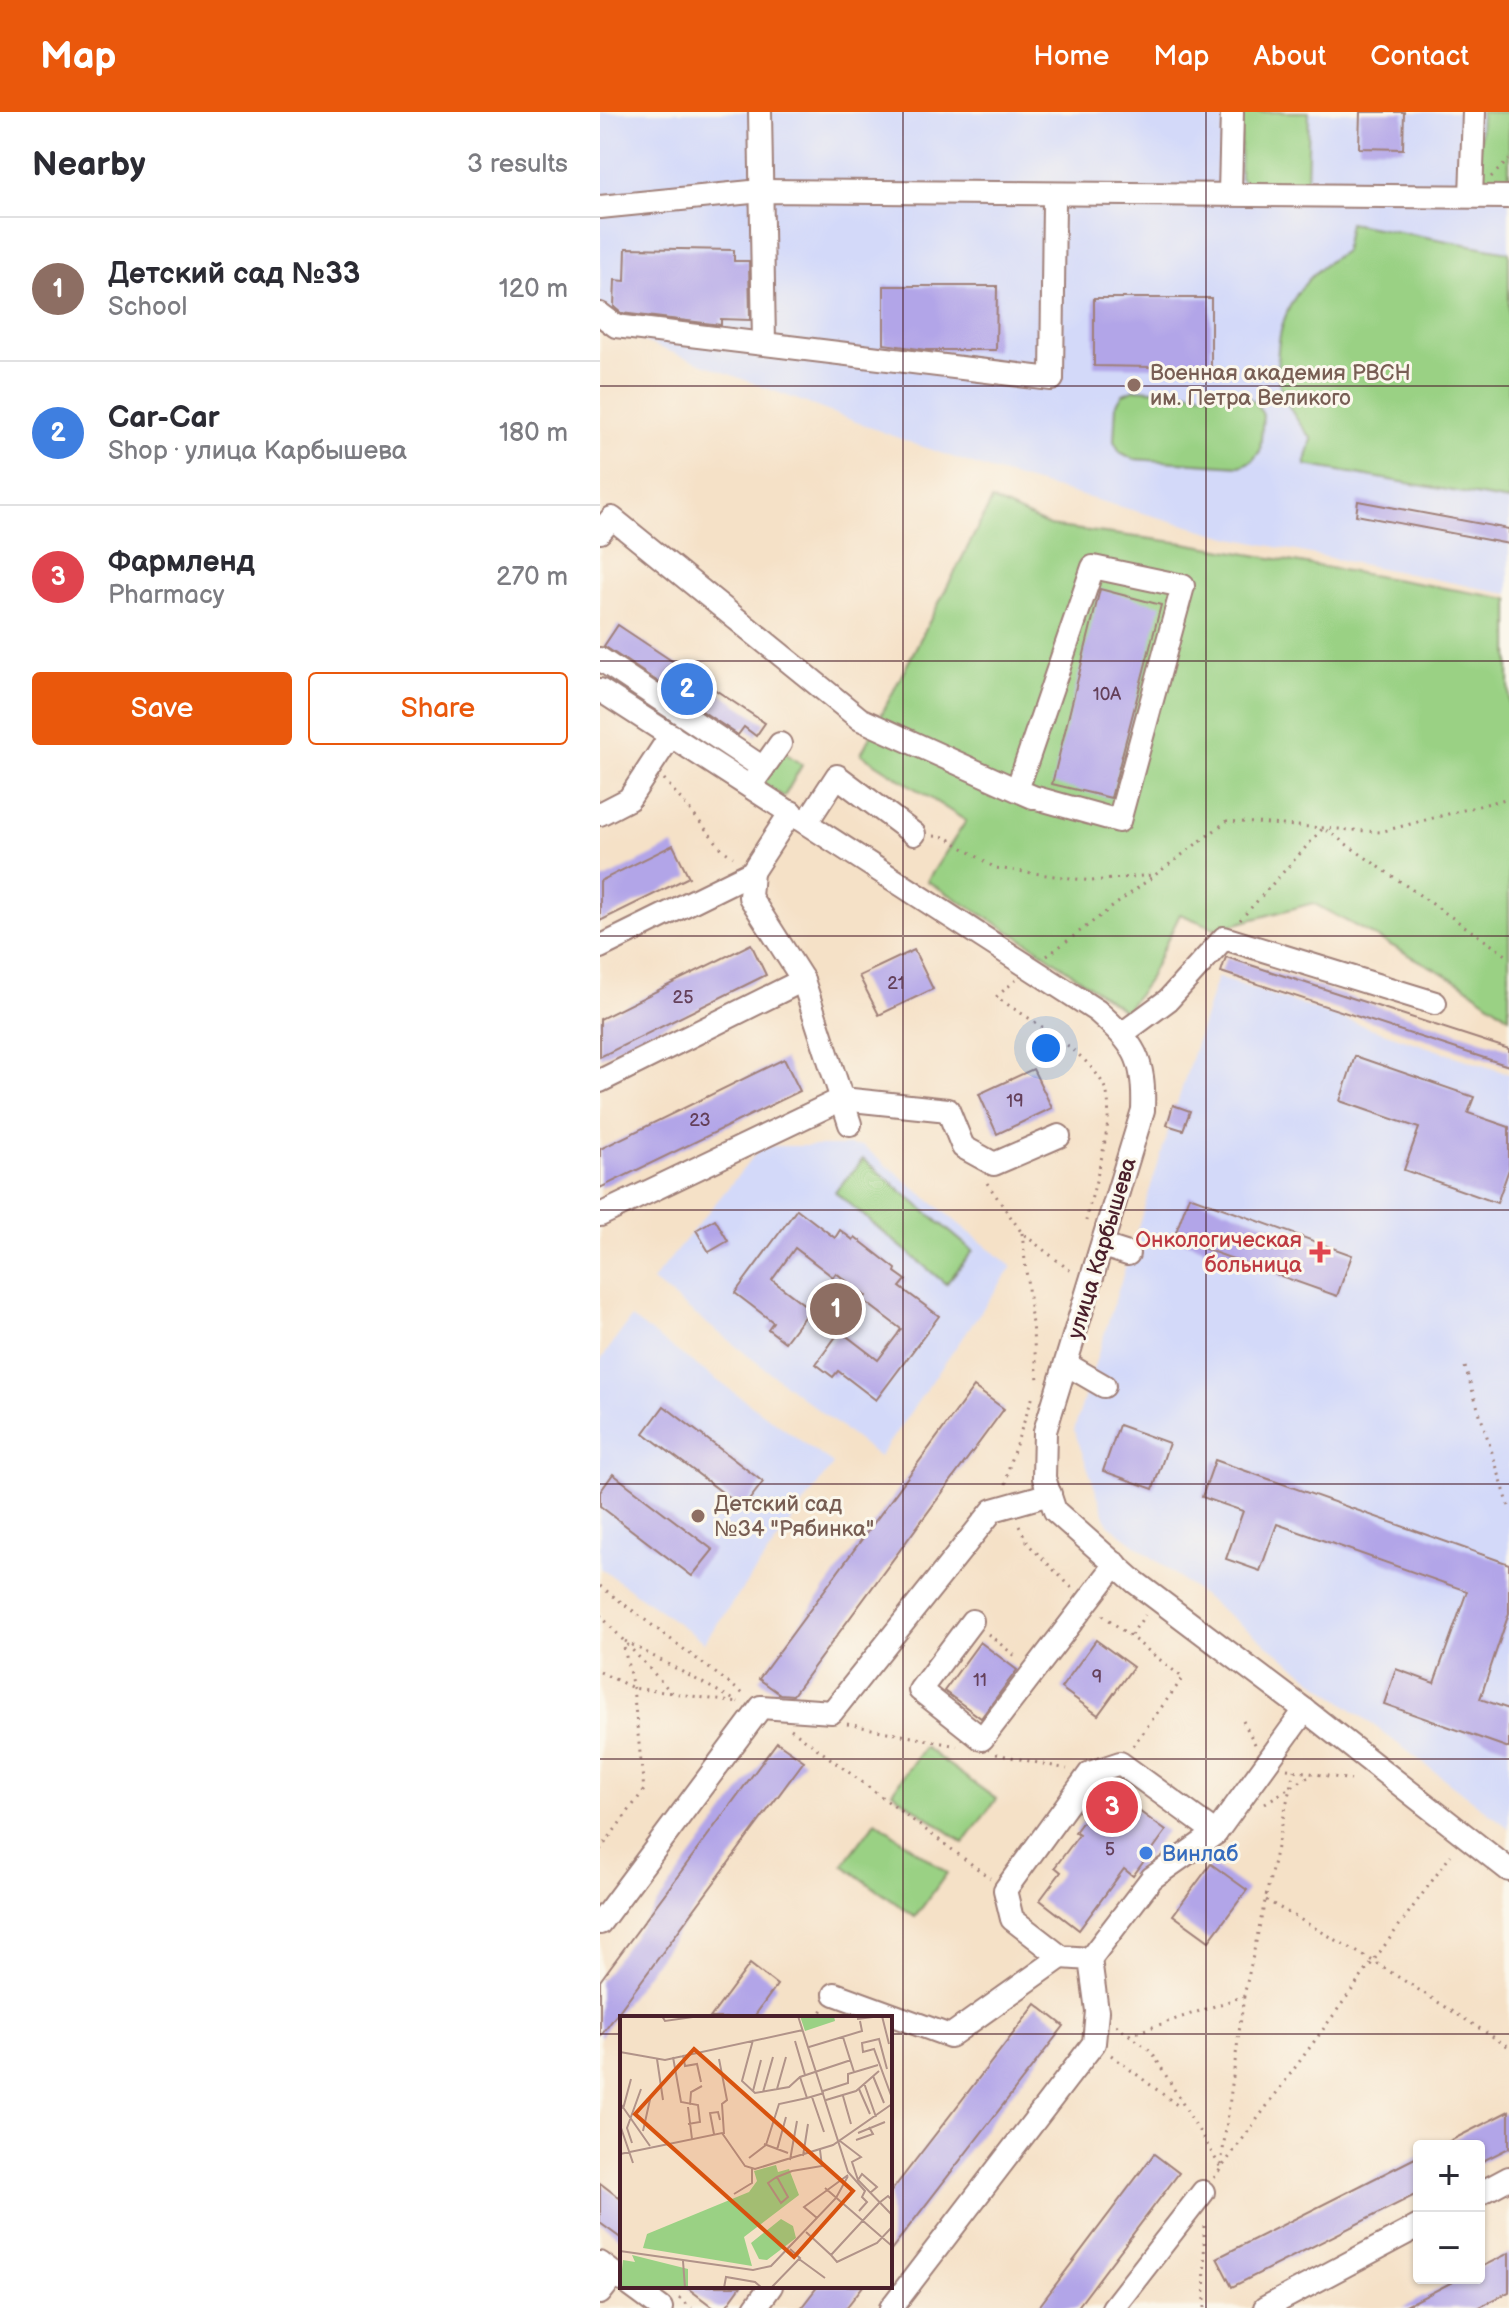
<!DOCTYPE html>
<html lang="en">
<head>
<meta charset="utf-8">
<style>
	:root { --surface:#fff; --page:#f2f2f3; --text:#2b2b33; --muted:#7c7c81; --line:#e1e1e2; --accent:#ea580c }
	body { margin:0; font-family:"Balsamiq Sans",sans-serif; background:var(--page); color:var(--text) }
	.controls { position:absolute; right:24px; bottom:24px; display:grid; overflow:hidden; border-radius:8px; box-shadow:0 2px 6px #0004 }
	.controls button { width:72px; height:72px; display:grid; place-items:center; padding:0; border:0; border-bottom:2px solid var(--line); background:var(--surface); color:var(--text); font:40px sans-serif }
	.you { position:absolute; left:446px; top:936px; width:28px; height:28px; margin:-20px; border:6px solid #fff; border-radius:50%; background:#1a73e8; box-shadow:0 0 0 12px #1a73e833 }
	.badge { display:grid; place-items:center; width:52px; height:52px; border-radius:50%; background:var(--accent); color:#fff; font-size:26px; font-weight:700 }
	.pin { position:absolute; translate:-50% -50%; border:4px solid #fff; box-shadow:0 2px 8px #0006 }
	.list { margin:0; padding:0; list-style:none }
	h2 { display:flex; justify-content:space-between; align-items:center; height:104px; margin:0; padding:0 32px; font-size:34px }
	h2 small { font-size:26px; font-weight:400; color:var(--muted) }
	.list li { display:grid; grid-template-columns:52px 1fr auto; gap:24px; align-items:center; box-sizing:border-box; height:144px; padding:0 32px; border-top:2px solid var(--line) }
	.list b { display:block; font-size:30px; white-space:nowrap }
	.list p { margin:0; font-size:26px; white-space:nowrap; color:var(--muted) }
	.list em { font-size:26px; font-style:normal; color:var(--muted) }
	.actions { display:flex; gap:16px; padding:24px 32px }
	.actions a { flex:1; padding:18px 0; border:2px solid var(--accent); border-radius:8px; text-align:center; font-size:28px; color:var(--accent) }
	.actions .main { background:var(--accent); color:#fff }
	.map { position:relative; flex:none; width:909px; height:2196px; overflow:hidden }
	header { display:flex; align-items:center; gap:48px; box-sizing:border-box; height:112px; padding:0 40px; background:var(--accent); color:#fff }
	header strong { font-size:38px }
	nav { display:flex; gap:44px; margin-inline-start:auto; font-size:28px }
	main { display:flex }
	aside { flex:1; background:var(--surface) }
	.map>svg:first-child { display:block }
</style>
</head>
<body>
<header>
<strong>Map</strong>
<nav><a>Home</a><a>Map</a><a>About</a><a>Contact</a></nav>
</header>
<main>
<aside>
<h2>Nearby<small>3 results</small></h2>
<ul class="list">
<li><span class="badge" style="background:#8d6e63">1</span><div><b>Детский сад №33</b><p>School</p></div><em>120 m</em></li>
<li><span class="badge" style="background:#3f7fe0">2</span><div><b>Car-Car</b><p>Shop · улица Карбышева</p></div><em>180 m</em></li>
<li><span class="badge" style="background:#e0444e">3</span><div><b>Фармленд</b><p>Pharmacy</p></div><em>270 m</em></li>
</ul>
<div class="actions"><a class="main">Save</a><a>Share</a></div>
</aside>
<div class="map">
<svg width="909" height="2196" viewBox="0 0 909 2196">
	<rect width="100%" height="100%" fill="#fbf7ec"/>
	<filter id="ink" filterUnits="userSpaceOnUse"><feTurbulence type="fractalNoise" baseFrequency=".0125" numOctaves="2"/><feDisplacementMap in="SourceGraphic" scale="16" xChannelSelector="R" yChannelSelector="G"/><feConvolveMatrix kernelMatrix="1 2 1 2 8 2 1 2 1" color-interpolation-filters="sRGB"/></filter>
	<filter id="wash" filterUnits="userSpaceOnUse"><feTurbulence type="fractalNoise" baseFrequency=".006" numOctaves="4" result="noise"/><feDisplacementMap in="SourceGraphic" scale="32" xChannelSelector="R" yChannelSelector="G"/><feGaussianBlur stdDeviation="1.8" result="paint"/><feColorMatrix in="noise" values="0 0 0 0 0 0 0 0 0 0 0 0 0 0 0 0 0 1.4 0 .05"/><feComposite in="paint" operator="in"/></filter>
	<g filter="url(#wash)">
		<rect width="100%" height="100%" fill="#f5e1c7"/>
		<g fill="#d3d9f9">
			<polygon points="0,0 909,0 909,482 632,426 393,359 317,333 0,213"/>
			<polygon points="617,865 909,962 909,1716 508,1412 474,1318"/>
			<polygon points="162,1034 263,1034 412,1155 279,1345 52,1169"/>
			<polygon points="31,1206 233,1352 104,1530 0,1456 0,1249"/>
		</g>
		<g fill="#9ad184" stroke="#727858" stroke-width="2">
			<polygon points="641,0 709,0 707,72 648,75 640,66"/>
			<polygon points="881,0 909,0 909,77 886,77 878,67"/>
			<path d="M749 111 909 140V389L705 353 712 327C699 312 689 298 682 280 677 267 677 251 678 237 682 192 707 162 744 139Z"/>
			<polygon points="536,277 646,284 657,292 663,303 660,339 652,349 640,354 533,347 520,340 514,329 516,293 523,282"/>
			<polygon points="392,388 449,414 584,431 909,487 909,905 863,872 713,791 617,817 580,802 547,870 525,899 432,833 327,769 366,709 261,642"/>
			<polygon points="184,640 202,653 184,685 163,671"/>
			<polygon points="263,1047 373,1139 346,1172 235,1080"/>
			<polygon points="324,1635 396,1687 364,1731 292,1680"/>
			<polygon points="276,1709 347,1761 315,1805 243,1753"/>
		</g>
		<g id="blocks">
			<g fill="#b2a5e8">
				<polygon points="760,0 804,0 803,37 759,36"/>
				<polygon points="26,136 134,138 134,149 149,149 150,208 121,207 121,213 21,201 14,195 15,168 25,169"/>
				<polygon points="284,174 397,174 396,238 326,238 284,232"/>
				<polygon points="494,186 611,186 611,256 494,254"/>
				<polygon points="758,389 909,417 909,432 756,403"/>
				<polygon points="500,477 561,493 511,686 452,672"/>
				<polygon points="18,513 165,611 156,624 144,615 138,623 4,534"/>
				<polygon points="73,733 89,765 0,809 0,769"/>
				<polygon points="151,832 166,863 0,945 0,907"/>
				<polygon points="314,838 333,877 279,903 259,864"/>
				<polygon points="626,845 909,937 909,954 621,860"/>
				<polygon points="755,944 874,985 868,1001 909,1015 909,1057 897,1091 804,1058 819,1016 740,989"/>
				<polygon points="184,947 200,979 0,1076 0,1037"/>
				<polygon points="433,957 452,996 397,1022 379,982"/>
				<polygon points="573,993 590,999 583,1018 567,1013"/>
				<polygon points="589,1084 752,1143 737,1184 574,1126"/>
				<polygon points="197,1097 235,1126 240,1118 253,1128 255,1125 296,1157 295,1160 306,1168 300,1175 339,1204 276,1288 238,1259 233,1265 216,1252 240,1219 278,1248 297,1223 301,1217 263,1188 266,1184 236,1161 233,1165 195,1136 172,1168 210,1197 185,1230 168,1217 173,1210 135,1181"/>
				<polygon points="115,1107 128,1129 109,1140 96,1118"/>
				<polygon points="374,1275 404,1297 193,1583 180,1582 159,1567"/>
				<polygon points="64,1294 163,1370 143,1396 44,1321"/>
				<polygon points="519,1313 569,1331 553,1377 503,1359"/>
				<polygon points="615,1348 909,1452 909,1501 880,1587 909,1597 909,1636 784,1592 796,1557 834,1571 867,1479 677,1412 660,1459 626,1447 643,1399 602,1385"/>
				<polygon points="13,1362 113,1438 92,1464 0,1394 0,1380"/>
				<polygon points="496,1528 533,1555 498,1603 461,1576"/>
				<polygon points="380,1530 417,1558 381,1606 344,1579"/>
				<polygon points="177,1630 204,1649 0,1925 0,1869"/>
				<polygon points="508,1676 566,1719 533,1764 524,1757 479,1818 440,1788 461,1760 455,1755 479,1723 475,1720"/>
				<polygon points="611,1752 647,1778 609,1829 573,1803"/>
				<polygon points="150,1852 177,1873 153,1906 110,1906"/>
				<polygon points="436,1892 464,1914 290,2139 290,2081"/>
				<polygon points="909,1999 909,2036 879,2051 879,2034 840,2034"/>
				<polygon points="554,2042 579,2061 477,2196 438,2196"/>
				<polygon points="819,2044 819,2081 632,2175 617,2146"/>
				<polygon points="0,2071 22,2088 22,2127 0,2111"/>
				<polygon points="909,2141 909,2180 878,2196 802,2196 860,2166 879,2166 879,2156"/>
				<polygon points="85,2174 141,2174 125,2196 114,2196"/>
				<polygon points="218,2174 263,2174 246,2196 201,2196"/>
			</g>
		</g>
	</g>
	<g filter="url(#ink)">
		<use href="#blocks" fill-opacity="0" stroke="#a08079" stroke-width="2"/>
		<g fill="none" stroke-linecap="round" stroke-linejoin="round">
			<defs>
				<g id="minor">
					<polyline points="160,0 164,231"/>
					<polyline points="630,81 632,0"/>
					<polyline points="871,84 874,0"/>
					<polyline points="0,95 161,79 909,85"/>
					<polyline points="0,202 16,214 452,267 454,89"/>
					<polyline points="0,420 12,406 260,607 417,678 433,685 519,709 583,474 493,455 417,678"/>
					<polyline points="0,547 163,656 150,674"/>
					<path d="M0 578 497 899C535 933 545 946 543 998L445 1319 444 1366 455 1399 535 1470 705 1598 909 1758"/>
					<polyline points="163,656 180,632"/>
					<polyline points="0,702 29,687 71,623"/>
					<polyline points="207,710 237,664 314,722"/>
					<polyline points="152,760 150,785 203,868 250,1012"/>
					<polyline points="0,835 152,760 191,700"/>
					<polyline points="522,922 568,888 624,826 835,891"/>
					<polyline points="0,969 203,868"/>
					<polyline points="0,1103 242,987 348,998 363,1035 394,1052 459,1024"/>
					<polyline points="503,1134 528,1142"/>
					<polyline points="466,1252 504,1274"/>
					<polyline points="372,1509 320,1578 382,1627 516,1452"/>
					<polyline points="0,1811 161,1595 232,1600 393,1398 450,1382"/>
					<polyline points="490,1847 552,1766 616,1721 705,1598"/>
					<polyline points="235,1882 350,1924 461,1845"/>
					<polyline points="879,2082 909,2066"/>
					<polyline points="0,2151 22,2168"/>
					<polyline points="31,2174 61,2196"/>
					<polyline points="0,2181 15,2162"/>
					<polyline points="155,2196 171,2174"/>
					<polyline points="291,2196 494,1931 497,1899 490,1847 461,1845 412,1807 405,1778 490,1661 520,1651 616,1721"/>
					<polyline points="513,2196 603,2080"/>
					<polyline points="665,2196 819,2114"/>
				</g>
			</defs>
			<use href="#minor" stroke="#a08079" stroke-width="26"/>
			<g stroke="#a08079" stroke-width="3" stroke-dasharray="2 6" stroke-linecap="butt">
				<polyline points="891,65 909,48"/>
				<polyline points="64,667 123,738 133,745"/>
				<polyline points="334,724 346,725 395,756 492,769 552,763"/>
				<polyline points="640,808 723,716 909,845"/>
				<polyline points="447,844 627,709 780,720 909,686"/>
				<path d="M416 868 396 885C427 906 503 947 508 987 512 1019 493 1076 486 1109"/>
				<polyline points="387,1071 422,1121 472,1160"/>
				<polyline points="422,1121 438,1268"/>
				<polyline points="865,1255 909,1394"/>
				<polyline points="406,1372 410,1350 433,1284"/>
				<polyline points="419,1414 429,1433 473,1477"/>
				<polyline points="0,1474 146,1584"/>
				<polyline points="0,1503 72,1581 138,1591"/>
				<polyline points="503,1503 583,1566 532,1635"/>
				<polyline points="388,1522 419,1547"/>
				<polyline points="531,1523 545,1503"/>
				<polyline points="25,1529 138,1590"/>
				<polyline points="0,1560 33,1576 72,1581"/>
				<polyline points="643,1609 656,1634"/>
				<polyline points="247,1612 357,1634"/>
				<polyline points="191,1617 390,1766"/>
				<polyline points="396,1642 467,1657"/>
				<polyline points="687,1657 751,1668"/>
				<polyline points="665,1691 713,1662"/>
				<polyline points="0,1738 44,1678 33,1576 23,1531"/>
				<polyline points="666,1788 773,1849 909,1935"/>
				<polyline points="217,1906 224,1896"/>
				<polyline points="516,1913 552,1940 621,2056"/>
				<polyline points="529,1923 644,1884 694,1658"/>
				<polyline points="511,1943 581,1996"/>
				<polyline points="621,2053 644,1884"/>
				<polyline points="614,2066 851,1743"/>
				<polyline points="604,2114 605,2196"/>
				<polyline points="79,2186 92,2196"/>
			</g>
			<use href="#minor" stroke="#fff" stroke-width="22"/>
		</g>
	</g>
	<path fill="none" stroke="#4a1f2b" stroke-width="2" stroke-opacity="0.55" d="M303 0V2196M606 0V2196M0 274H909M0 549H909M0 824H909M0 1098H909M0 1372H909M0 1647H909M0 1922H22M290 1922H909"/>
	<g fill="#8d6e63" stroke="#fbf7ec" stroke-width="3">
		<circle cx="534" cy="273" r="8"/>
		<circle cx="98" cy="1404" r="8"/>
	</g>
	<path fill="#e0444e" stroke="#fbf7ec" stroke-width="3" d="M716 1128h8v8h8v8h-8v8h-8v-8h-8v-8h8z"/>
	<circle fill="#3f7fe0" stroke="#fbf7ec" stroke-width="3" cx="546" cy="1741" r="8"/>
	<g text-anchor="middle" stroke-width="6" stroke-linejoin="round" paint-order="stroke">
		<g font-size="18" fill="#64405a">
			<text x="507" y="588">10А</text>
			<text x="296" y="877">21</text>
			<text x="83" y="891">25</text>
			<text x="415" y="995">19</text>
			<text x="100" y="1014">23</text>
			<text x="497" y="1571">9</text>
			<text x="380" y="1574">11</text>
			<text x="510" y="1743">5</text>
		</g>
		<g font-size="22" fill="#785e54" stroke="#fbf7ec" text-anchor="start">
			<text x="550" y="268">Военная академия РВСН<tspan x="550" dy="25">им. Петра Великого</tspan></text>
			<text x="114" y="1399">Детский сад<tspan x="114" dy="25">№34 "Рябинка"</tspan></text>
		</g>
		<g font-size="22" fill="#be3a42" stroke="#fbf7ec" text-anchor="end">
			<text x="702" y="1135">Онкологическая<tspan x="702" dy="25">больница</tspan></text>
		</g>
		<g font-size="22" fill="#4a1f2b" stroke="#fbf7ec">
			<text transform="translate(501 1136) rotate(-73)" y="8">улица Карбышева</text>
		</g>
		<g font-size="22" fill="#366cbe" stroke="#fbf7ec" text-anchor="start">
			<text x="562" y="1749">Винлаб</text>
		</g>
	</g>
	<g transform="translate(20 1904)">
		<rect width="272" height="272" fill="#f5e1c7"/>
		<path d="M180 0H214L215 5 185 15ZM156 149 158 156 169 153 179 179 124 221 132 250 23 232 27 218 129 176 137 165 134 155ZM161 203 173 210 176 222 147 244 139 243 131 227ZM12 239 68 253V272H0L3 244 15 246Z" fill="#9ad184"/>
		<path fill="none" stroke="#b19389" stroke-width="2" d="M42 0 45 5 80 0M178 0 228 156 245 175 242 181 247 186 239 195M262 0 269 28M237 3 261 0M223 21 234 56M133 24 122 65 135 77 169 71 180 61 231 44M175 25 185 59M189 31 242 15 240 5M0 36 45 44 183 14M63 39 65 50 77 48 81 66M53 41 61 86 78 89 80 106 68 108M37 43 43 84M99 43 107 84 102 88 104 118M267 53 259 23 242 27 243 36 254 33 272 82M253 60 264 87M180 61 187 82 204 77M244 67 256 101M157 73 166 41M239 73 250 98M133 75 141 44M203 75 228 67V58L258 49M143 76 153 41M223 80 231 108M192 81 204 116M206 84 236 75 259 55M0 87 30 130M70 89 71 76 82 70M68 91 72 123M3 93 11 63M0 109 13 147M23 115 31 79M238 117 265 106M94 118 90 97 98 96 100 104M236 124 253 118 249 111M220 125 241 141 232 146 238 164 272 199M12 127 7 112 21 73M144 128 168 137M157 134 166 101M0 138 102 117 125 150 135 153 213 129 272 88M183 140 188 108M129 142 146 129 159 88 187 82M170 144 177 105M157 161 168 181 161 187 148 167 155 162 157 161 172 155 202 150 200 134M238 164 242 158 257 171 250 177M205 172 272 230M114 178 132 167V153M197 202 184 191 228 159M186 216 211 239 259 187 268 180 272 184M0 235 133 254 151 250 216 182 228 160M211 239 217 246 257 227 272 211M179 243 205 262M63 245 65 272M104 272 106 261 135 266 142 272M151 272 180 242 170 233"/>
		<path fill="#d8530f" fill-opacity="0.15" stroke="#d8530f" stroke-width="4" d="M74 33 233 175 174 241 15 98Z"/>
		<rect width="272" height="272" fill="none" stroke="#4a1f2b" stroke-width="4"/>
	</g>
</svg>
<div class="controls">
<button>+</button>
<button>−</button>
</div>
<div class="you"></div>
<div class="pin badge" style="left:236px;top:1197px;background:#8d6e63">1</div>
<div class="pin badge" style="left:87px;top:577px;background:#3f7fe0">2</div>
<div class="pin badge" style="left:512px;top:1695px;background:#e0444e">3</div>
</div>
</main>
</body>
</html>
